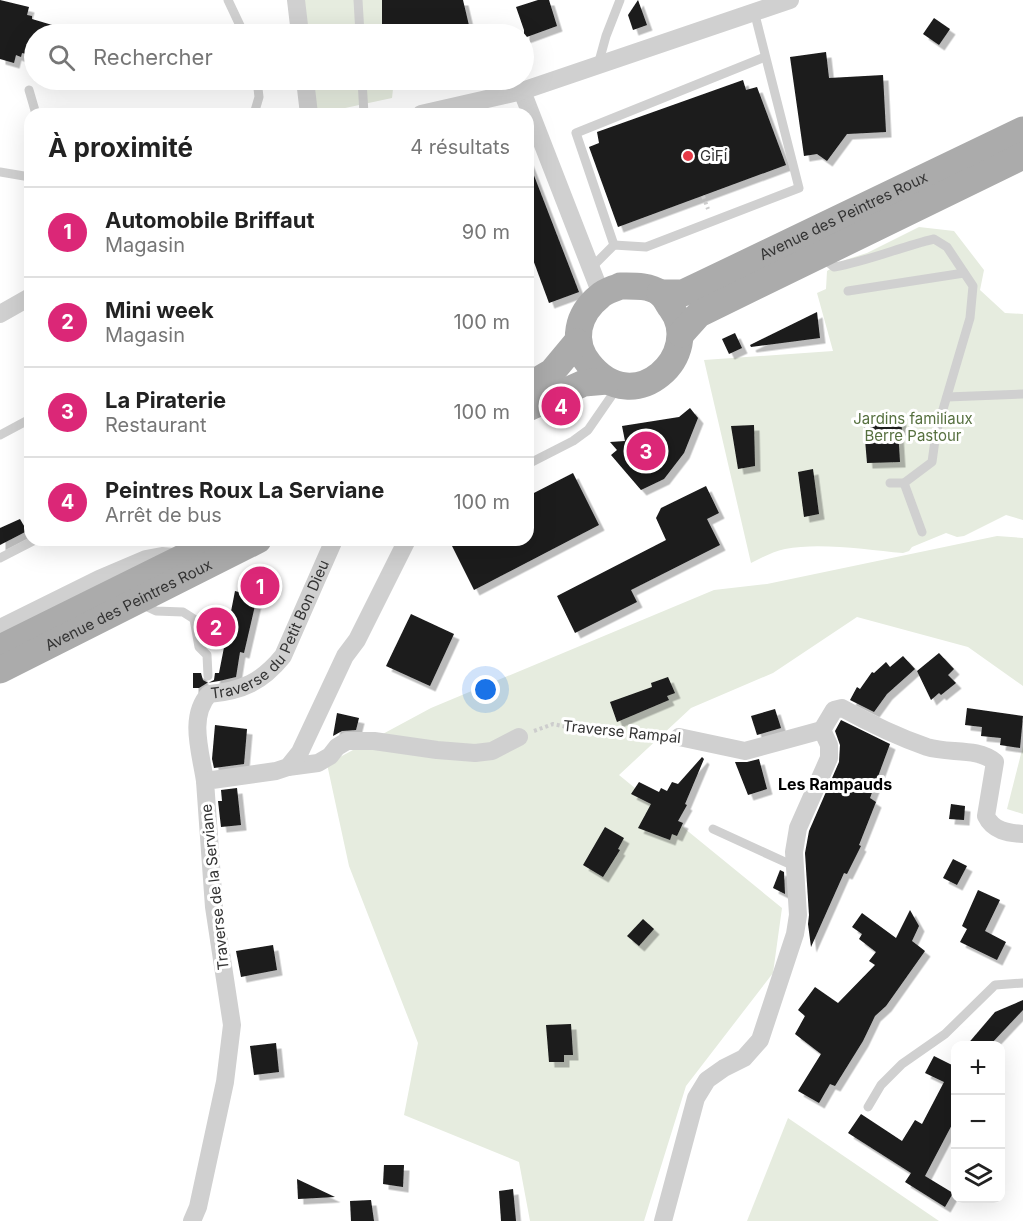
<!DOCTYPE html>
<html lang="fr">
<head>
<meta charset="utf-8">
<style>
	:root { --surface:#fff; --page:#f2f2f2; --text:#222; --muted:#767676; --line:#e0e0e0; --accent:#db2777 }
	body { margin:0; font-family:Inter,sans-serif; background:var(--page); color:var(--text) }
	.controls { position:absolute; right:18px; bottom:18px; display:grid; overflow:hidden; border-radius:12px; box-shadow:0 6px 24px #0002 }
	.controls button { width:54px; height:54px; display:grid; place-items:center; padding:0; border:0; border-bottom:2px solid var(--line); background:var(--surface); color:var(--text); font:30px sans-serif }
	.you { position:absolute; left:486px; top:690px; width:21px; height:21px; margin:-15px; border:4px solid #fff; border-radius:50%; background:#1a73e8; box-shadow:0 0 0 9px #1a73e833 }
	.badge { display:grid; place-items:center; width:39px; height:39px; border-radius:50%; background:var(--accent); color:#fff; font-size:20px; font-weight:700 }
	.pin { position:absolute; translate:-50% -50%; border:3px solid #fff; box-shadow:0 2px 6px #0006 }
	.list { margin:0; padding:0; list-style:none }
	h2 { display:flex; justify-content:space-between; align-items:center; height:78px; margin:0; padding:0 24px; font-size:26px }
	h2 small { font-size:20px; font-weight:400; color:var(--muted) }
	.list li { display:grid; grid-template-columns:39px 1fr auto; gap:18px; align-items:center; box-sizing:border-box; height:90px; padding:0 24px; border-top:2px solid var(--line) }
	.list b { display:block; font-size:22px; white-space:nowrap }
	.list p { margin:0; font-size:20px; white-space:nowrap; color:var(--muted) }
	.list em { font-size:20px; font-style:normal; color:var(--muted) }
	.icon { flex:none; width:33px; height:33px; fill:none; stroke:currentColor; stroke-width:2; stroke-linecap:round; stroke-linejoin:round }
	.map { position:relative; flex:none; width:1023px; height:1221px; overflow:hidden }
	.search { position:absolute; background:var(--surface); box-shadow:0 6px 24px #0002; left:24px; top:24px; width:510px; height:66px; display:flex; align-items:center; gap:15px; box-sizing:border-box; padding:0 21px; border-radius:33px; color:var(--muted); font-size:22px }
	.panel { position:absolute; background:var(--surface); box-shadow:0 6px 24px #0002; left:24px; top:108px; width:510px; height:438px; border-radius:18px }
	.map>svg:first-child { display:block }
</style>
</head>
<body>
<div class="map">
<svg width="1023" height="1221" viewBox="0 0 1023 1221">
	<defs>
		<filter id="shadow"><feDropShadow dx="5.5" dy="5.5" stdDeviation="0" flood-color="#0004"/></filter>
	</defs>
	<rect width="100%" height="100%" fill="#fff"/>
	<g fill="#e6ecdf">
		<polygon points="304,0 402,0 398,34 307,34"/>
		<polygon points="311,80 394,80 392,98 317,114"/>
		<path d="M919 227 954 231 984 270 980 290 1005 313 1023 314V520L1006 515 964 536 957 537 946 533 912 547 909 551 903 553C868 550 820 542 785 549 773 551 762 558 751 563L704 360 833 351 817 293 826 289 827 271 845 260 867 253Z"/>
		<polygon points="997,536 1023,538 1023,686 968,647 857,617 773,673 691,708 619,775 782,908 773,973 686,1086 644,1221 530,1221 519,1162 404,1115 418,1043 349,866 327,764 431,708 714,590 767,584"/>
		<polygon points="1023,746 1023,814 1007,809"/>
		<polygon points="788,1118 939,1221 747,1221"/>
	</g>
	<g fill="#1a1a1a" filter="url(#shadow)">
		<polygon points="0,0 29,7 27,15 32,16 32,19 69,30 69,34 34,34 34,56 22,53 21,57 16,55 14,63 0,59"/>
		<polygon points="382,0 463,0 471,34 398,34 399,27 382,25"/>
		<polygon points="538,0 549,0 557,26 524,38 524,30 516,7"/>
		<polygon points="638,0 647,25 633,30 628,15"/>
		<polygon points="934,18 950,29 939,45 923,34"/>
		<polygon points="826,52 829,78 883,75 886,132 847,134 827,161 817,154 804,156 790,57"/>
		<polygon points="743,80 746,90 757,87 786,165 618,227 589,147 599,143 597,132"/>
		<polygon points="528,160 579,292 549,303 528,246"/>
		<polygon points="817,312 820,338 751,347 750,345"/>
		<polygon points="735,333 742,348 729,354 722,339"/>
		<polygon points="690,408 698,418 684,453 664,479 641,490 611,455 617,450 610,442 625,441 622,426 679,417"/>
		<polygon points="900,414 902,430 898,430 900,462 867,463 863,416"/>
		<polygon points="754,425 755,466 738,469 731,426"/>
		<polygon points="813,469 819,514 804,517 798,472"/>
		<polygon points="573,473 599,525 474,590 449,540 528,540 528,496"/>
		<polygon points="706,486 719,513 707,519 720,545 631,590 637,602 575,633 557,596 666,540 656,518 661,508"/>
		<polygon points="20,519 27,531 0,545 0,528"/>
		<polygon points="235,591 257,597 244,653 240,652 236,677 219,681 207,683 199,688 193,688 193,673 201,673 203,680 208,683 214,680 215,673 219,673"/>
		<polygon points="411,614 454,634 430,686 386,666"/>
		<polygon points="939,653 954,669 948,675 956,683 941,695 939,693 931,700 917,671"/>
		<polygon points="903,656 915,669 887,694 874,712 850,700 857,687 860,689 872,672 874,673 886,662 890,667"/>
		<polygon points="668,677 675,693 667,696 669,700 617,722 610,702 652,687 651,683"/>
		<polygon points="967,708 1023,716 1020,748 1000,745 1001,738 981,736 982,727 965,725"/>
		<polygon points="775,709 781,728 757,735 751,716"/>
		<polygon points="337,713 359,718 356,730 342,731 333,736"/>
		<polygon points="841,720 890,744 870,798 876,802 859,845 861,846 847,874 844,873 811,947 808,924 809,915 805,853 809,831 839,762 840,745 835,731"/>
		<polygon points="215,725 247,729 244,764 214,768 212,759"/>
		<polygon points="702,757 704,759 685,804 687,805 678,821 683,823 677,836 672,834 670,840 638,828 651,804 631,794 639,782 659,792 661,788 667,791 672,782 678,784"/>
		<polygon points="759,759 767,789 748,795 735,762 747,762"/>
		<polygon points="237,788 241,825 221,827 218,801 222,801 221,790"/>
		<polygon points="951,804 965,806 964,820 949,819"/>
		<polygon points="605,827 624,838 618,849 620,850 603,877 583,865"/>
		<polygon points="953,859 967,866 957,885 943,878"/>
		<polygon points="780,870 784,872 785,894 773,888"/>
		<polygon points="978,890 1000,900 985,931 1006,942 997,960 960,942 967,929 962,926"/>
		<polygon points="910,910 919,926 912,941 925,951 886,1006 875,1016 863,1041 835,1086 830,1084 819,1103 798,1091 821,1054 795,1034 805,1016 798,1010 815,987 838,1003 875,965 869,961 876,952 859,939 862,934 852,927 862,913 896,938"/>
		<polygon points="643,919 654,929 639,946 627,936"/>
		<polygon points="273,945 277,970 241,977 236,951"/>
		<polygon points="1023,1000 1023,1010 989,1046 966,1046 995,1012"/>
		<polygon points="571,1024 573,1055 564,1055 564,1062 549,1062 546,1025"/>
		<polygon points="276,1043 279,1072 254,1075 250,1046"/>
		<polygon points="934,1056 952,1065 956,1059 956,1117 925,1176 953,1193 945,1207 905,1182 911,1173 848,1133 861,1114 902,1141 915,1120 922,1124 944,1082 925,1073"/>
		<polygon points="384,1165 404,1165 403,1187 383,1184"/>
		<polygon points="297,1179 335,1197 298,1199"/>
		<polygon points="513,1189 516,1221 501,1221 499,1191"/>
		<polygon points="371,1200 374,1221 351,1221 350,1201"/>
	</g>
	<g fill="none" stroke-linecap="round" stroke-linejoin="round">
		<g stroke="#cdcdcd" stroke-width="4" stroke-dasharray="3 3" stroke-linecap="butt">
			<polyline points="703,196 708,209"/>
			<polyline points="534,731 553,724 585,731 663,736"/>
		</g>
		<g stroke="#d0d0d0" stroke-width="9">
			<polyline points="228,0 244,34"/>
			<polyline points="358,0 360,34"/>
			<polyline points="598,65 606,36 620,0"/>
			<polyline points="362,80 364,114"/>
			<polyline points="29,90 36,114"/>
			<polyline points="254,114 259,97 257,80"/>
			<polyline points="0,172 30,177"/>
			<polyline points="614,245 576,133 765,57"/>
			<path d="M822 257 834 267C869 261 900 247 934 239L947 247 973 286 970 318 936 433 932 462 904 483H890"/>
			<polyline points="591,268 614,245 646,247 799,188 754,11"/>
			<polyline points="848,291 964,273"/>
			<polyline points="947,397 1023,394"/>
			<polyline points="0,435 30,419"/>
			<polyline points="528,464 573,441 588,430 617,388"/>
			<polyline points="904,483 922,532"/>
			<polyline points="0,558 35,540"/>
			<polyline points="141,604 156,611 183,612 194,619 199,647 207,655 208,676"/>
			<polyline points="713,829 796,867"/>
			<polyline points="868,1107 881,1085 902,1064 945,1034 995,985 1023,983"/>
		</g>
		<g stroke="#d0d0d0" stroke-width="18">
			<polyline points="296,0 300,34"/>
			<polyline points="305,80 309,114"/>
			<polyline points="522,91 601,294"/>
			<polyline points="421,114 522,91 790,0"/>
			<polyline points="0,314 30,297"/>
			<polyline points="0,628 99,579 146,559 162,556 175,557"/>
			<polyline points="679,737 745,751 822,730"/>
			<polyline points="288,767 318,763 330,756 337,747 347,741 374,741 437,750 475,753 492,751 519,737"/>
			<path id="s1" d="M205 781C201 753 188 717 209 694 242 691 262 682 283 656L334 540"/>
			<polyline points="192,1221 198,1207 225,1082 232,1025 214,907 205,781 276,771 288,767 300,752 345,656 357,640 407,540"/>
			<path d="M663 1221 696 1098 707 1080 724 1068 744 1058 760 1040 795 934 798 915 794 852 798 828 829 758V745L822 730 834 710 842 708C869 723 898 737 927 747 949 754 977 747 995 762L986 816C993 831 1008 833 1023 834"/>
		</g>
		<g stroke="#ababab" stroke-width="27">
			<path d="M620 286C633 286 649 285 660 293 665 297 668 304 671 308 705 353 635 422 589 364 571 342 577 314 600 296 605 291 614 289 620 286Z"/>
			<path id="s2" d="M660 293H683L702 284 1023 130"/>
			<polyline points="681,334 699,314 1023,156"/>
			<polyline points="528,386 552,372 577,342"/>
			<polyline points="528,408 584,383 607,381"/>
			<polyline points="0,648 204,547"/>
			<path id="s3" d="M0 670 258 540"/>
		</g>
	</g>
	<circle fill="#e63946" stroke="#fff" stroke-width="2" cx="688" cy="156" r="6"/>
	<g text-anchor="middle" stroke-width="6" stroke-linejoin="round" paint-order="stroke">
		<g font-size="15" fill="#333" stroke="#fff" text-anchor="start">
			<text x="700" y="161">GiFi</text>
		</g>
		<g font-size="15" fill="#333" stroke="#fff">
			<text dy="5" stroke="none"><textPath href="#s2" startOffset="201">Avenue des Peintres Roux</textPath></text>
			<text dy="5" stroke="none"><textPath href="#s3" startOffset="144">Avenue des Peintres Roux</textPath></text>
			<text dy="5" stroke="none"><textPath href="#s1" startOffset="186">Traverse du Petit Bon Dieu</textPath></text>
			<text transform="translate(622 732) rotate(6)" y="5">Traverse Rampal</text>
			<text transform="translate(215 887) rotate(-96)" y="5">Traverse de la Serviane</text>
		</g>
		<g font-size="15" fill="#56703f" stroke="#fff">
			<text x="913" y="424">Jardins familiaux<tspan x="913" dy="17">Berre Pastour</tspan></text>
		</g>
		<g font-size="16" font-weight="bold" fill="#000" stroke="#fff">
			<text x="835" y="790">Les Rampauds</text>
		</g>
	</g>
</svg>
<div class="controls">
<button>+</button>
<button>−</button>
<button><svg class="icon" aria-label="layers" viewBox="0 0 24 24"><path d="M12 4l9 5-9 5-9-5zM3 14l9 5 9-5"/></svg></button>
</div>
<div class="you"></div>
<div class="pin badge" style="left:260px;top:586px">1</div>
<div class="pin badge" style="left:216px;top:627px">2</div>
<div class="pin badge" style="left:646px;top:451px">3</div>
<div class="pin badge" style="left:561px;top:406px">4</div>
<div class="search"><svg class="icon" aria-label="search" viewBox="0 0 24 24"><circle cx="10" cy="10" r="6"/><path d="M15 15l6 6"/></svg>Rechercher</div>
<section class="panel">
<h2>À proximité<small>4 résultats</small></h2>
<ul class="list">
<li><span class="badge">1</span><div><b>Automobile Briffaut</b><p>Magasin</p></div><em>90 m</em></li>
<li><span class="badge">2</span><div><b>Mini week</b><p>Magasin</p></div><em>100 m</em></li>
<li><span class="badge">3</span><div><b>La Piraterie</b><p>Restaurant</p></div><em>100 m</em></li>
<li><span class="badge">4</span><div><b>Peintres Roux La Serviane</b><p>Arrêt de bus</p></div><em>100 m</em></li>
</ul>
</section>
</div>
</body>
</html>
